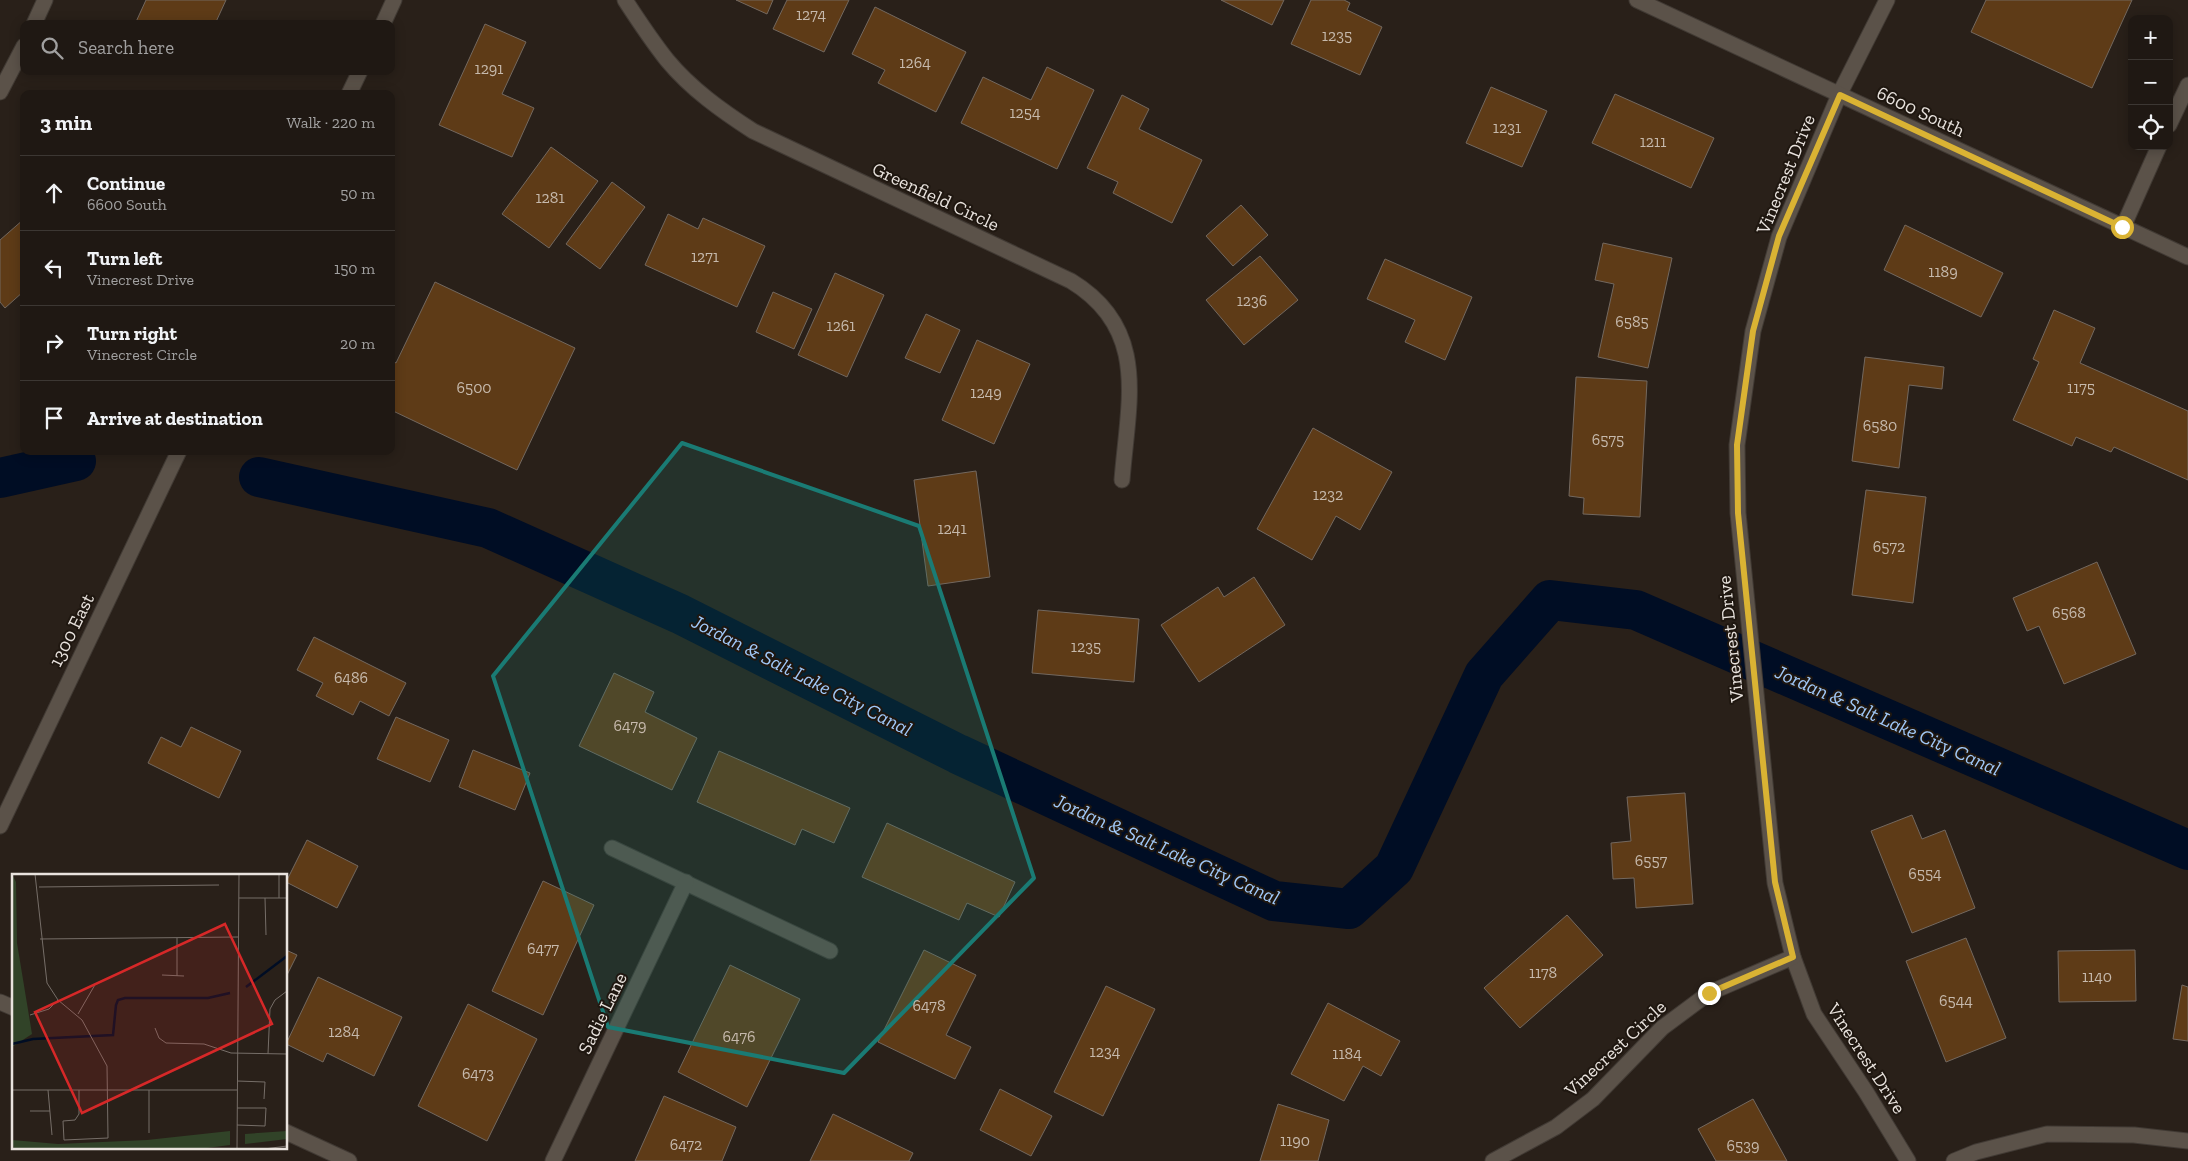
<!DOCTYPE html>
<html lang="en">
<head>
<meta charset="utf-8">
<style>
	:root { --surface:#1f1813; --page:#2c2521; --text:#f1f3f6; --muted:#a1a0a0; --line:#3c3733 }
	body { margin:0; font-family:"Zilla Slab",serif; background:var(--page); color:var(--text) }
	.controls { position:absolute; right:15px; top:15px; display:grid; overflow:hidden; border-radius:10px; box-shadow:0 2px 12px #0003 }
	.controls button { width:45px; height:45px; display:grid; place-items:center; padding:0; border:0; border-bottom:1px solid var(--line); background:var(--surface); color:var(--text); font:25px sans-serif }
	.stop { position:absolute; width:15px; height:15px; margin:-11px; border:4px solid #dab333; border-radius:50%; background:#fff }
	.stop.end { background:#dab333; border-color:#fff; box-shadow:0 1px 5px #0008 }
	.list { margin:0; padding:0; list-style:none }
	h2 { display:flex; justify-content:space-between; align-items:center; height:65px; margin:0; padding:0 20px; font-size:21px }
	h2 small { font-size:16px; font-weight:400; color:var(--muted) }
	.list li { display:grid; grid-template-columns:32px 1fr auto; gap:15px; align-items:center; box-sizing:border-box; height:75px; padding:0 20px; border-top:1px solid var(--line) }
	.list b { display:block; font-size:19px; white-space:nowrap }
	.list p { margin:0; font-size:16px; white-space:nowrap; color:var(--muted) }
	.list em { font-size:16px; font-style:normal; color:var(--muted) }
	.icon { flex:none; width:28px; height:28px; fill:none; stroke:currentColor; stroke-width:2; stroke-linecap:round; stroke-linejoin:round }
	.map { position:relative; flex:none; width:2188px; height:1161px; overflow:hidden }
	.search { position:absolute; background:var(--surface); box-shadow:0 2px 12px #0003; left:20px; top:20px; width:375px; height:55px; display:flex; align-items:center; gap:12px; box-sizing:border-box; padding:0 18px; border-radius:10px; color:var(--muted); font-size:19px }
	.panel { position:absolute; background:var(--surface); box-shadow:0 2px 12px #0003; left:20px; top:90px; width:375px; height:365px; border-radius:10px }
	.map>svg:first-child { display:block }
</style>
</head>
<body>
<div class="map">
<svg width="2188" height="1161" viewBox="0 0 2188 1161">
	<rect width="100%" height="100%" fill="#292019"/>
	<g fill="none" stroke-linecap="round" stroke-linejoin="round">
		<g stroke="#000d24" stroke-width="40">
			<polyline points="259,477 488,528 680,614 958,754 1274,901 1349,909 1394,868 1484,675 1550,600 1636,610 2188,850"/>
			<polyline points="0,478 76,461"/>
		</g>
	</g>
	<g fill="#5e3b17" stroke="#73685f">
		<polygon points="146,0 226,0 215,24 135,24"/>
		<polygon points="736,0 773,0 767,14"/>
		<polygon points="787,0 849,0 824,52 773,29"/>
		<polygon points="1221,0 1284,0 1272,25"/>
		<polygon points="1311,0 1344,0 1350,3 1347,10 1382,27 1360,75 1291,44"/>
		<polygon points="1986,0 2132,0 2092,88 1971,32"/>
		<polygon points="875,7 966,52 936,112 878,83 885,70 852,54"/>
		<polygon points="485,24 526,42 502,94 534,108 512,157 439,125"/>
		<polygon points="1047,67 1094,90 1057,169 961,123 983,77 1031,100"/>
		<polygon points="1491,87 1547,111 1522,167 1466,143"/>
		<polygon points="1615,94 1714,138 1691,188 1592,143"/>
		<polygon points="1122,95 1149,109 1139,129 1202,160 1172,223 1113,193 1118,182 1087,168"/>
		<polygon points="551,147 598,181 549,248 502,214"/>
		<polygon points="612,182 645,207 600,269 566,244"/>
		<polygon points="1241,205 1268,235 1233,266 1206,236"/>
		<polygon points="668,214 698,229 703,218 765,246 737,307 645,265"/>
		<polygon points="24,219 24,291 5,308 0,302 0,240"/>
		<polygon points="1905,225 2003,273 1981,317 1884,270"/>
		<polygon points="1603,243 1672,258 1648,368 1598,357 1614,284 1595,280"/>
		<polygon points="1260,256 1298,300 1244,345 1206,300"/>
		<polygon points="1385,259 1472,297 1445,360 1405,342 1415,320 1367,299"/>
		<polygon points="835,273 884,295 847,377 798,355"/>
		<polygon points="435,282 575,348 517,470 391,410 391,360 396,363"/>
		<polygon points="773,292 812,309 794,349 756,332"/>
		<polygon points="2054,310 2095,328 2080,363 2188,411 2188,480 2114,447 2111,452 2076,437 2072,446 2013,420 2039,362 2033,359"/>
		<polygon points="926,314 960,330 940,373 905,358"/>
		<polygon points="977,340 1030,364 994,444 942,420"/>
		<polygon points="1865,357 1944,367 1942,389 1909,385 1899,468 1852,461"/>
		<polygon points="1576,377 1647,381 1640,517 1583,514 1584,498 1569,496"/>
		<polygon points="1313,428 1392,472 1360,530 1336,516 1312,560 1257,529"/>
		<polygon points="976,471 990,577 928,586 914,480"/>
		<polygon points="1866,490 1926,497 1913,603 1852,595"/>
		<polygon points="2097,562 2136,654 2064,684 2039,626 2027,631 2013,598"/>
		<polygon points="1254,577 1285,625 1199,682 1161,625 1218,587 1224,597"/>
		<polygon points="1038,610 1139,619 1134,682 1032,673"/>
		<polygon points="314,637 406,683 389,716 360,701 353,715 316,696 323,683 297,670"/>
		<polygon points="614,673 654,692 645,712 697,738 672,790 579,746"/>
		<polygon points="396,717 449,740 430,782 377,759"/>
		<polygon points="191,727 241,751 219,798 148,763 161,737 181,747"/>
		<polygon points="473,750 530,773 515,810 459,787"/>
		<polygon points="719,751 850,808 834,843 802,829 795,845 697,802"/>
		<polygon points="1685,793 1693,904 1636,908 1634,878 1613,879 1611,843 1631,841 1627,797"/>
		<polygon points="1912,815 1922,839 1945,830 1975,908 1912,933 1871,831"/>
		<polygon points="887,823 1015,882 999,917 967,903 959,920 862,877"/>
		<polygon points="307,840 358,866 337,908 286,882"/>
		<polygon points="543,881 594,905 543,1015 492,991"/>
		<polygon points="1567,915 1603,955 1520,1028 1484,988"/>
		<polygon points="1966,938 2006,1038 1946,1062 1906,961"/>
		<polygon points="286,950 297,955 286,977"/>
		<polygon points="924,950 976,975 946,1035 971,1047 955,1079 878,1042"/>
		<polygon points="2135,950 2136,1001 2059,1002 2058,951"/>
		<polygon points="730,965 800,999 747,1107 678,1072"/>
		<polygon points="318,977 402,1017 374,1076 327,1053 323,1062 286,1044"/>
		<polygon points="2182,985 2188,987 2188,1041 2173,1039"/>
		<polygon points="1106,986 1155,1009 1103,1116 1054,1092"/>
		<polygon points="1328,1003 1400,1041 1381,1076 1363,1066 1344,1101 1291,1074"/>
		<polygon points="468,1004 537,1039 487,1141 418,1106"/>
		<polygon points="1000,1089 1052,1116 1031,1156 980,1130"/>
		<polygon points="664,1096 736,1127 722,1161 635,1161"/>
		<polygon points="1753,1099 1787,1161 1716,1161 1698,1129"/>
		<polygon points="1278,1104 1329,1120 1318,1161 1260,1161"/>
		<polygon points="833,1114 913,1153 909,1161 810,1161"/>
	</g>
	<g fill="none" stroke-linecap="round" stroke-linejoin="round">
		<defs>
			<g id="lane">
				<polyline points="1839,95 1887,0"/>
				<polyline points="2169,125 2188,85"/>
				<polyline points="2123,227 2159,146"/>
			</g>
			<g id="street">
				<path d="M625 0C638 20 652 41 667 60 691 89 722 111 753 131L1071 281C1150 329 1128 402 1122 480"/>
				<polyline points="34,24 45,0"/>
				<polyline points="0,92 24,46"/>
				<polyline points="1839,95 1779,237 1753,331 1737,445 1738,513 1775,883 1793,957 1814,1014 1866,1092 1908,1161"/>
				<polyline points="612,848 830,951"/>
				<polyline points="0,1002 14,1008"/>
				<polyline points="286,1132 349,1161"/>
				<polyline points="553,1161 686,882"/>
				<polyline points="1493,1161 1556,1127 1593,1099 1662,1028 1709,993 1793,957"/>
				<polyline points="1954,1161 1976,1152 2047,1134 2134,1135 2188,1141"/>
			</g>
			<g id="secondary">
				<polyline points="1637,0 2188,257"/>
				<polyline points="383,24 394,0"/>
				<polyline points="349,94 360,71"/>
				<polyline points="0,826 179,451"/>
			</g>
		</defs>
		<use href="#lane" stroke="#413a34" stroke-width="17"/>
		<use href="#street" stroke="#413a34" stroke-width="17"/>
		<use href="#secondary" stroke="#413a34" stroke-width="17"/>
		<use href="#lane" stroke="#5b5249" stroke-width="15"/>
		<use href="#street" stroke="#5b5249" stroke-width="15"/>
		<use href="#secondary" stroke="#5b5249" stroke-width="15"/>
	</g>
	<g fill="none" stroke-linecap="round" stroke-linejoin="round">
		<polyline stroke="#dab333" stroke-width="6" points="1709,993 1793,957 1775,882 1738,513 1737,445 1753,331 1779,236 1840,95 2122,227"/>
	</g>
	<path fill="#1a7b74" fill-opacity="0.2" stroke="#1a7b74" stroke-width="4" stroke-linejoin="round" d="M682 443 919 526 1034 878 844 1073 608 1027 493 676Z"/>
	<g text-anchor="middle" stroke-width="4" stroke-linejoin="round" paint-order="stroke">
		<g font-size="16" fill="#c6b9ac">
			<text x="811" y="20">1274</text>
			<text x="1337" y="41">1235</text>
			<text x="915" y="68">1264</text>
			<text x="489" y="74">1291</text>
			<text x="1025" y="118">1254</text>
			<text x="1507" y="133">1231</text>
			<text x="1653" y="147">1211</text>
			<text x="550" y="203">1281</text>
			<text x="705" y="262">1271</text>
			<text x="1943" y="277">1189</text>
			<text x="1252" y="306">1236</text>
			<text x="1632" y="327">6585</text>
			<text x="841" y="331">1261</text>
			<text x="474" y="393">6500</text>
			<text x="2081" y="393">1175</text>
			<text x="986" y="398">1249</text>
			<text x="1880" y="431">6580</text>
			<text x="1608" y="445">6575</text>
			<text x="1328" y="500">1232</text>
			<text x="952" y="534">1241</text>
			<text x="1889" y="552">6572</text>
			<text x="2069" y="618">6568</text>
			<text x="1086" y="652">1235</text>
			<text x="351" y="683">6486</text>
			<text x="630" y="731">6479</text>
			<text x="1651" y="866">6557</text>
			<text x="1925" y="879">6554</text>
			<text x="543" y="954">6477</text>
			<text x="1543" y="978">1178</text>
			<text x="2097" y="982">1140</text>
			<text x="1956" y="1006">6544</text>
			<text x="929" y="1011">6478</text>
			<text x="344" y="1037">1284</text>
			<text x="739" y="1042">6476</text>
			<text x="1105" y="1057">1234</text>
			<text x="1347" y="1059">1184</text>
			<text x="478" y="1079">6473</text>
			<text x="1295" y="1146">1190</text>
			<text x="686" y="1150">6472</text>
			<text x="1743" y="1151">6539</text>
		</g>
		<g font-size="19" fill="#e9e3de" stroke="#1f1710">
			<text transform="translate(1921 111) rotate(25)" y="7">6600 South</text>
			<text transform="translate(1785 174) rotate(-68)" y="7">Vinecrest Drive</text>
			<text transform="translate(936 196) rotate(25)" y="7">Greenfield Circle</text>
			<text transform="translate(71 630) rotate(-64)" y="7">1300 East</text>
			<text transform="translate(1730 639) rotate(-96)" y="7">Vinecrest Drive</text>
			<text transform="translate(602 1013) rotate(-64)" y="7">Sadie Lane</text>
			<text transform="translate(1615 1048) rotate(-43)" y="7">Vinecrest Circle</text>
			<text transform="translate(1867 1058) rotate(57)" y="7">Vinecrest Drive</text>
		</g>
		<g font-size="20" font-style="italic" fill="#a1c9f9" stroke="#1f1710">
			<text transform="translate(802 675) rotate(27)" y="7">Jordan &amp; Salt Lake City Canal</text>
			<text transform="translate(1888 720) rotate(24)" y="7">Jordan &amp; Salt Lake City Canal</text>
			<text transform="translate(1167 849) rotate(24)" y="7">Jordan &amp; Salt Lake City Canal</text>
		</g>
	</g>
	<g transform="translate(12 874)">
		<rect width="275" height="275" fill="#292019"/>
		<path d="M0 0 4 8 5 69 20 160 0 173ZM218 257V271L187 275H2L0 266 46 270 135 266ZM275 257V265L233 270V260Z" fill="#314328"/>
		<path fill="none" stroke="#000d24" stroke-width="2.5" d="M234 113 275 82M0 170 21 165 101 161 104 131 106 126 113 124H196L218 119"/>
		<path fill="none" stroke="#766e68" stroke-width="1" d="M23 0 35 109 46 126 70 146 95 192 96 264 52 266 51 247 63 246 67 240V216M267 0V24M27 13 207 11M227 24H275M253 24 254 61M28 65 226 63M150 101 172 102M165 102V64M66 140 84 109M18 141 37 135 46 126M143 154 147 164 154 169 192 170 219 179 275 180M256 180 258 135 263 126 275 117M225 207 253 208 252 225M0 216H225M36 216 40 261M18 237H38M225 251 253 252 254 234H225M137 259V216M225 275 227 0M252 275 275 272"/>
		<path fill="#d62828" fill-opacity="0.15" stroke="#d62828" stroke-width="2.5" d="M213 50 260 150 70 239 23 138Z"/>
		<rect width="275" height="275" fill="none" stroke="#e9e3de" stroke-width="2.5"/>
	</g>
</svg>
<div class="controls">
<button>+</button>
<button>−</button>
<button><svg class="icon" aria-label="locate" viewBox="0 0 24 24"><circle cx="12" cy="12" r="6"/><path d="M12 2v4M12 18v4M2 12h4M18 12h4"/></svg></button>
</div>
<div class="stop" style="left:2122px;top:227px"></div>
<div class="stop end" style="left:1709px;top:993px"></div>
<div class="search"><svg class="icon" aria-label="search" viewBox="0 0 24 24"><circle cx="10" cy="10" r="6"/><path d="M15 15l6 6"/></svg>Search here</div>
<section class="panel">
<h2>3 min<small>Walk · 220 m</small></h2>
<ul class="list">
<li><svg class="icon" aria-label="ahead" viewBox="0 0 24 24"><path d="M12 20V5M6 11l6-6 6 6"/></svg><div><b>Continue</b><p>6600 South</p></div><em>50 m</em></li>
<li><svg class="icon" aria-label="left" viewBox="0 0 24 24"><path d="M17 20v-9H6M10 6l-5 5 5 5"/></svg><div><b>Turn left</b><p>Vinecrest Drive</p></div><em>150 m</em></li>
<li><svg class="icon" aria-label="right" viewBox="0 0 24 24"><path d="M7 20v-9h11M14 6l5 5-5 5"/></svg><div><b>Turn right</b><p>Vinecrest Circle</p></div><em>20 m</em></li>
<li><svg class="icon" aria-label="arrive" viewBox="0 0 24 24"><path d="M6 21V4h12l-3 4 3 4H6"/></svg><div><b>Arrive at destination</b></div></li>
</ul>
</section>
</div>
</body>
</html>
